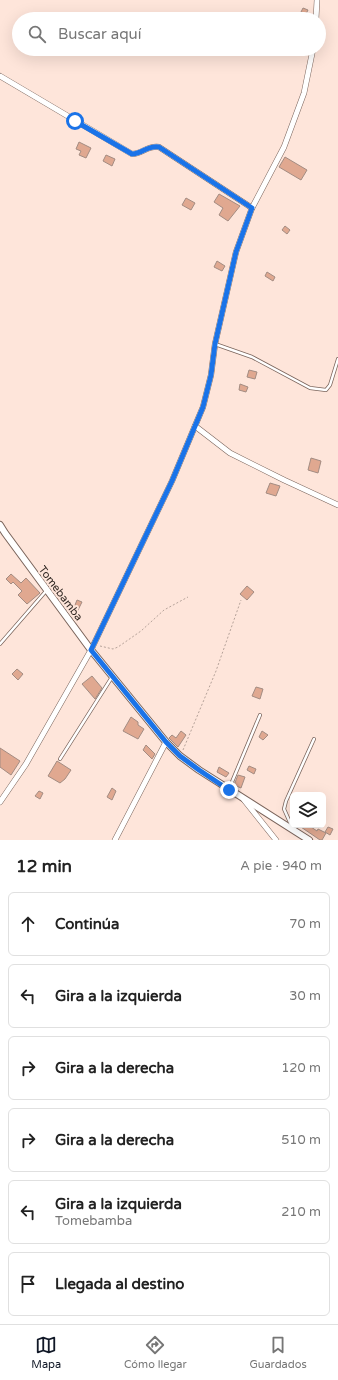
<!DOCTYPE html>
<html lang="es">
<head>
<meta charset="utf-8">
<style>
	:root { --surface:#fff; --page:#f6f6f6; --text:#222; --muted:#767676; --line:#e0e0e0; --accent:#111827 }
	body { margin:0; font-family:"Varela Round",sans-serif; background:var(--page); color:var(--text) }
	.controls { position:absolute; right:12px; bottom:12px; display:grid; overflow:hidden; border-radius:6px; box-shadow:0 4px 16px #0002 }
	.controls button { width:36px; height:36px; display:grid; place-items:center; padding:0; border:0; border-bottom:1px solid var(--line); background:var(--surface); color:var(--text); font:20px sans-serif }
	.stop { position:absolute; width:12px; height:12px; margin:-9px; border:3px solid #1a73e8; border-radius:50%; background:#fff }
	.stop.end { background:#1a73e8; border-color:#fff; box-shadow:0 1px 4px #0008 }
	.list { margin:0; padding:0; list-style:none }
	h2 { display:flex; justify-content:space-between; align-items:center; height:52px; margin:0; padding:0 16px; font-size:17px }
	h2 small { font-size:13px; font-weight:400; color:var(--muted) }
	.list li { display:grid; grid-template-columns:26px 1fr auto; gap:12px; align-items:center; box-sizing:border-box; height:64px; margin:0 8px 8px; padding:0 8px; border:1px solid var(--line); border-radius:6px }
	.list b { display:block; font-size:15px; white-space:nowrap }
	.list p { margin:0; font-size:13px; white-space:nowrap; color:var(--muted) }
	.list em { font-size:13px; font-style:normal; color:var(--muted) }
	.icon { flex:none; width:22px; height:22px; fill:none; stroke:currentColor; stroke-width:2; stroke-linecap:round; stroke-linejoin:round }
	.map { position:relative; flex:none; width:338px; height:840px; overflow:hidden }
	.search { position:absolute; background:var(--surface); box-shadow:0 4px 16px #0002; left:12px; right:12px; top:12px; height:44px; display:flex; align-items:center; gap:10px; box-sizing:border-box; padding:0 14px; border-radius:22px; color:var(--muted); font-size:15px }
	.sheet { height:484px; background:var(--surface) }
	nav { display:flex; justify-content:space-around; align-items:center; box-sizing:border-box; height:56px; border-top:1px solid var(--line); background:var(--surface); font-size:11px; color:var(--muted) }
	nav a { display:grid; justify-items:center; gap:2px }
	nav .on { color:var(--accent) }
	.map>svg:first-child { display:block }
</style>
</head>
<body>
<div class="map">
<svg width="338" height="840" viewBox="0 0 338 840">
	<rect width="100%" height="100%" fill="#fee5da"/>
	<g fill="#e0a890" stroke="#a38c82">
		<polygon points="303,8 308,10 304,18 299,16"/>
		<polygon points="79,142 91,148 86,158 79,155 81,151 76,149"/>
		<polygon points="106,155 115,159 112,166 103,161"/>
		<polygon points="285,157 307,170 301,180 279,167"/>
		<polygon points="219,194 240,206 228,221 219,215 223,208 214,202"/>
		<polygon points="186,198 195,203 191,210 182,205"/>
		<polygon points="285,226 290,230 287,234 282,230"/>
		<polygon points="217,261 225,266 222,271 214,267"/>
		<polygon points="267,272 275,277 273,281 265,276"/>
		<polygon points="249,370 257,372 255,379 247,377"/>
		<polygon points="240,384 248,387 246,392 239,390"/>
		<polygon points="311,458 321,461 318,473 308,470"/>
		<polygon points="270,483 280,486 276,496 266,493"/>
		<polygon points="11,574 21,583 26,578 40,593 27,604 18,595 22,591 13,582 11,584 6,579"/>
		<polygon points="247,586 254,592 247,600 240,594"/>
		<polygon points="77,600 82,602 77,612 73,610"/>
		<polygon points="17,669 23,674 18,680 12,674"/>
		<polygon points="92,676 102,688 95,699 82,684"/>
		<polygon points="256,687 263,689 260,699 252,696"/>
		<polygon points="131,717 138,722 138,725 144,729 138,739 123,731"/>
		<polygon points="181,731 186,735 178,747 169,738 172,735 176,738"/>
		<polygon points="262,731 268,735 263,740 259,737"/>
		<polygon points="146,745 155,754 152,759 143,750"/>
		<polygon points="0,748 20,761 11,775 0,767"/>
		<polygon points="57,761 71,770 65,779 60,783 48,776"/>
		<polygon points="249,766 256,769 254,774 247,770"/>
		<polygon points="219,767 229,773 226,777 217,772"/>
		<polygon points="238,775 245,777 241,788 234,785"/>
		<polygon points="112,788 116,791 112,800 107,797"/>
		<polygon points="39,791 43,793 40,799 35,796"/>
		<polygon points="298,825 308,825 317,831 318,829 326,833 322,840 320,840"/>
		<polygon points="328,827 333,829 330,835 325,832"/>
	</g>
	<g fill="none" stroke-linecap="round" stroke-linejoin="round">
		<defs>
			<g id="service">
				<polyline points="215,344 252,357 310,388 326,390 330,385 338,359"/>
				<polyline points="0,644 46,591"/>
				<polyline points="60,759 112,677"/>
				<polyline points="229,789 260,715"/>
				<polyline points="292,827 284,809 286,801 314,739"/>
			</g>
			<g id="minor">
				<polyline points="316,19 317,0"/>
				<path d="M0 76 132 154C142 154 148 145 159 147L252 208"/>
				<polyline points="195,426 230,453 284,480 338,505"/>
				<polyline points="244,800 276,840"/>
				<polyline points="0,802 26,764 91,650 172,481 195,426 203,407 211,375 215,344 236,252 252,208 284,147 304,93 313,49"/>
				<polyline points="115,840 166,742"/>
			</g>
			<polyline id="tertiary" points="0,525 5,533 91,650 166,742 180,756 199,770 309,840"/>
		</defs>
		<use href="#service" stroke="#7a645b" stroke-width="4"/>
		<use href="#minor" stroke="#7a645b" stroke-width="6"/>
		<use href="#tertiary" stroke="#7a645b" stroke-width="8"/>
		<g stroke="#b5a299" stroke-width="1" stroke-dasharray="2 2" stroke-linecap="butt">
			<polyline points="100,646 113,649 118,647 141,631 164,610 188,597"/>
			<polyline points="183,750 216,671 241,600"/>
		</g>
		<use href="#service" stroke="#fff" stroke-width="2.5"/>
		<use href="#minor" stroke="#fff" stroke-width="5"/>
		<use href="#tertiary" stroke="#fff" stroke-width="6"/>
	</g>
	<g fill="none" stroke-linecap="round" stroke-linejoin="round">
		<path stroke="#1a73e8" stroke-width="5" d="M75 121 132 154C142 154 148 145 159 147L252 208 236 252 215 344 211 375 203 407 172 481 91 650 166 742 180 756 199 770 229 790"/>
	</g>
	<g text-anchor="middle" stroke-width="4" stroke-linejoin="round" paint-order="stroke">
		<g font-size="11" fill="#312823" stroke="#fee5da">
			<text transform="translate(61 593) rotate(53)" y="4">Tomebamba</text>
		</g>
	</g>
</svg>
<div class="controls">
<button><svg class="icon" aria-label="layers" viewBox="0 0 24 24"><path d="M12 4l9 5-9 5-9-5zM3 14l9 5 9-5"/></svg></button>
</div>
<div class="stop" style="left:75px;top:121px"></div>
<div class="stop end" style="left:229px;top:790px"></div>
<div class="search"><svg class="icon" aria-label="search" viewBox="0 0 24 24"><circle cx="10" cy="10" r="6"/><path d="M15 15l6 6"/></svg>Buscar aquí</div>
</div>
<section class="sheet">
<h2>12 min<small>A pie · 940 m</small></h2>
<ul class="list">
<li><svg class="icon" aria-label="ahead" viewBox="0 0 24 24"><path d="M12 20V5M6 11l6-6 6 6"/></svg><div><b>Continúa</b></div><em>70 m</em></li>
<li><svg class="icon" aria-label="left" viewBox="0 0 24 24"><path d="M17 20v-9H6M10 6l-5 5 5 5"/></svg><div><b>Gira a la izquierda</b></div><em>30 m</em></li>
<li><svg class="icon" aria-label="right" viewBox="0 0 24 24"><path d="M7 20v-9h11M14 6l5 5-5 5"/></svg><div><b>Gira a la derecha</b></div><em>120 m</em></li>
<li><svg class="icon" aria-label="right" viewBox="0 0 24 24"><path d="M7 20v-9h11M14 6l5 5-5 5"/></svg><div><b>Gira a la derecha</b></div><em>510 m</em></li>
<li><svg class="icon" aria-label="left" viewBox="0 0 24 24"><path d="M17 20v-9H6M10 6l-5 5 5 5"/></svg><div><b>Gira a la izquierda</b><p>Tomebamba</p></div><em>210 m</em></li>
<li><svg class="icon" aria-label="arrive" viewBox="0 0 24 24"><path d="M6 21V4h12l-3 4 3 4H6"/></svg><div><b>Llegada al destino</b></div></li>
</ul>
</section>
<nav>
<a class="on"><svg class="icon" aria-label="map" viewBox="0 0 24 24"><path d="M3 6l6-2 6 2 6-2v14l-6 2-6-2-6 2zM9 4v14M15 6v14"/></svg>Mapa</a>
<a><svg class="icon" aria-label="directions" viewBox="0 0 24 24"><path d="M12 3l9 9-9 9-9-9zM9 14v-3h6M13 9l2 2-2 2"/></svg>Cómo llegar</a>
<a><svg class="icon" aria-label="saved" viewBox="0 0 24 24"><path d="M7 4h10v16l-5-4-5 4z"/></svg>Guardados</a>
</nav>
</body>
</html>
